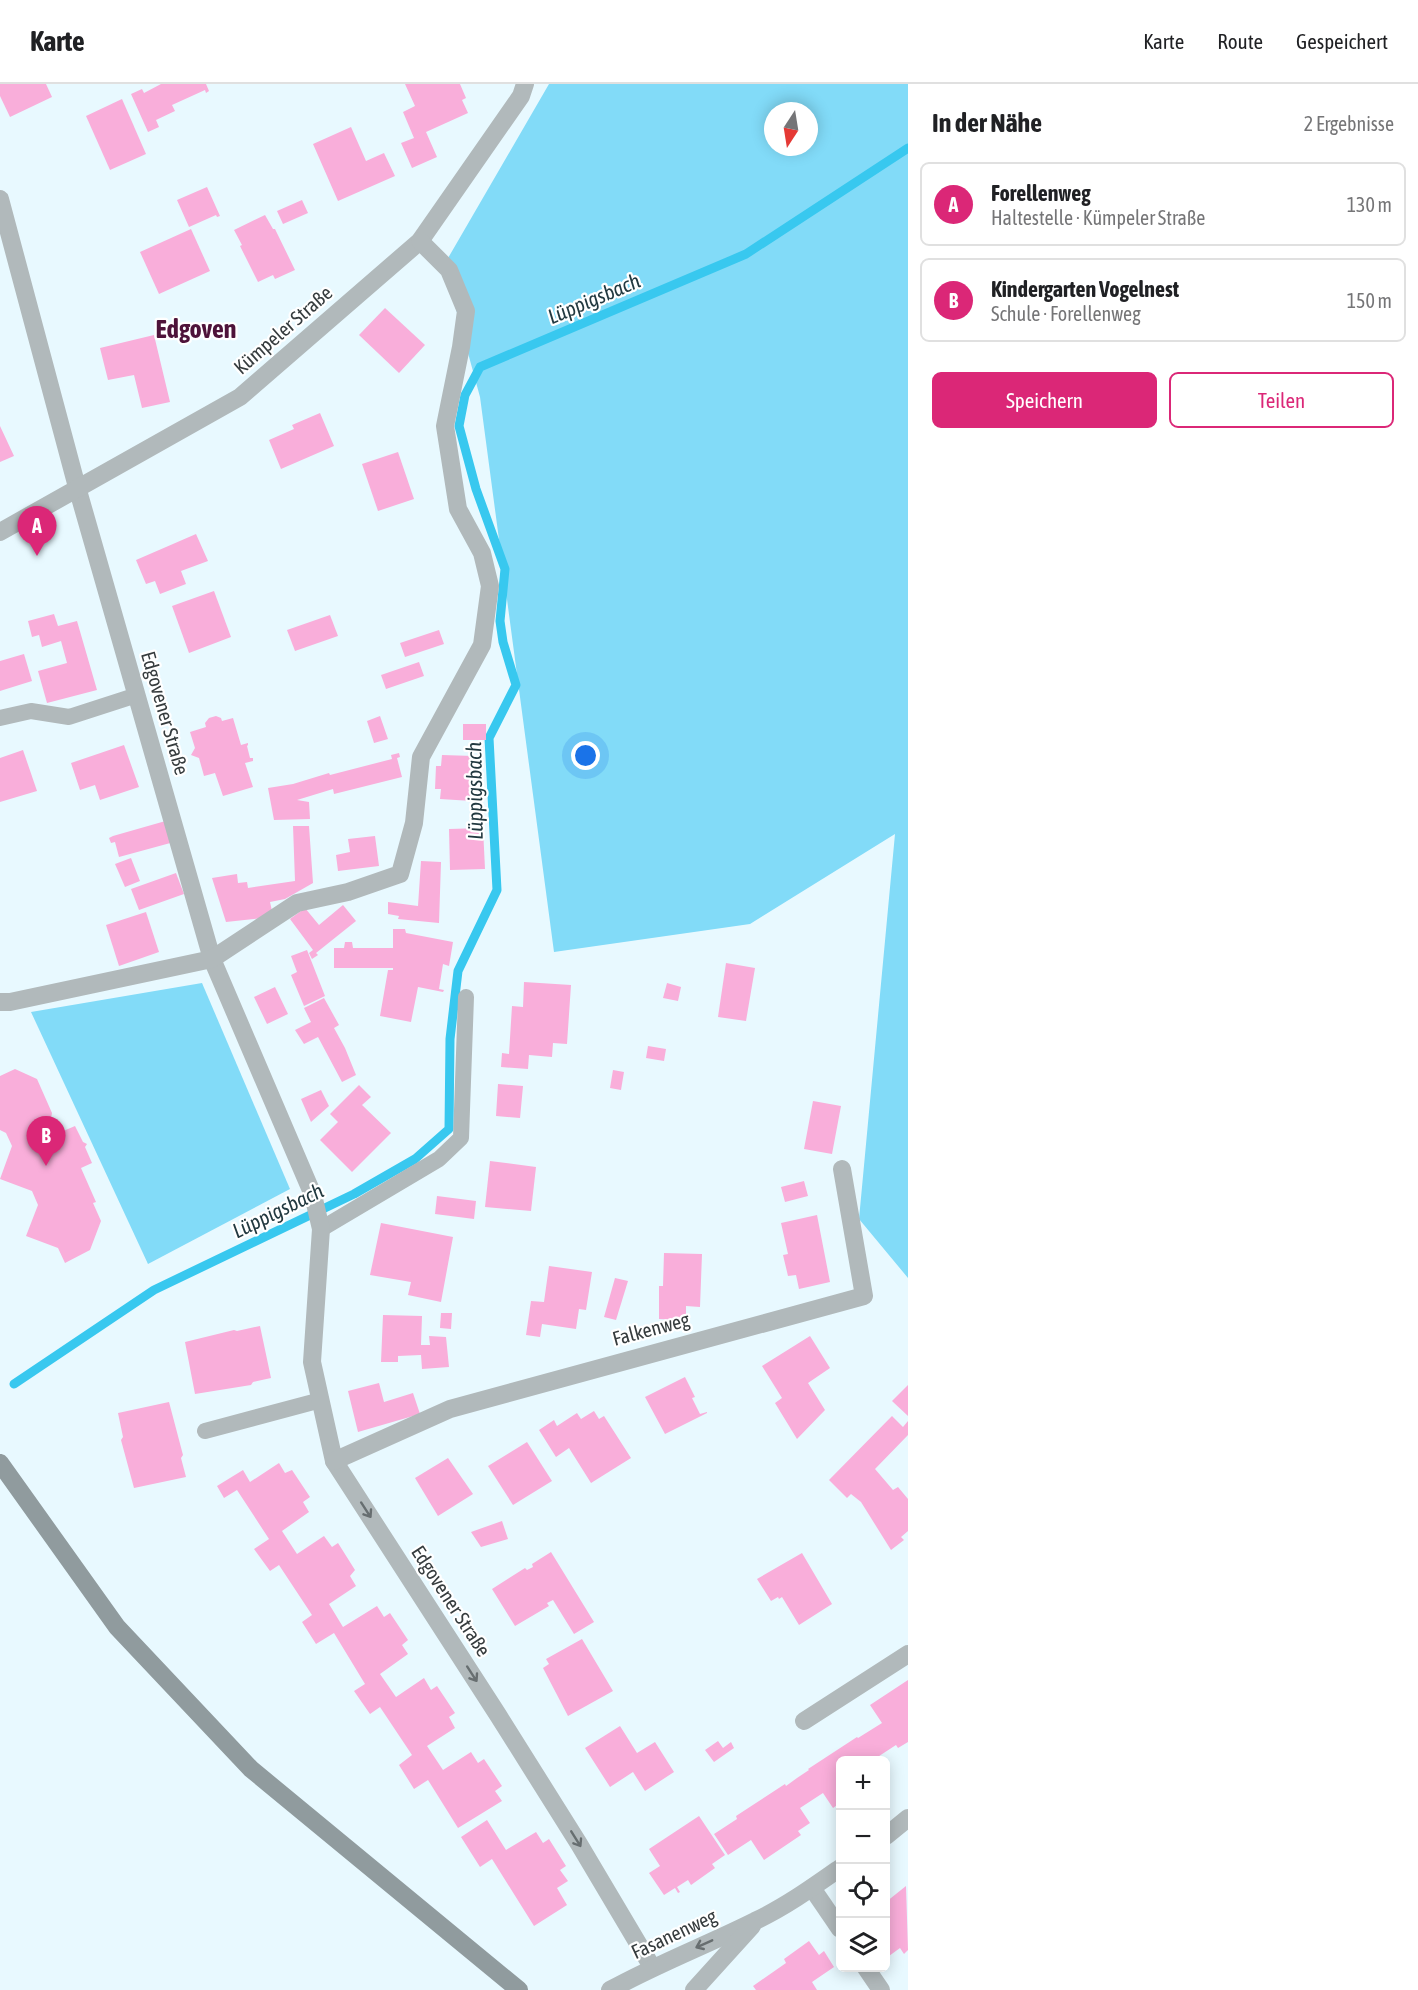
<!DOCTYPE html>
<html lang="de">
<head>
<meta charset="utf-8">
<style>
	:root { --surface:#fff; --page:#f2f2f2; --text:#202124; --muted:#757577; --line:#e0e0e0; --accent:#db2777 }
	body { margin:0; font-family:"Asap Condensed",sans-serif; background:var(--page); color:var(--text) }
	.controls { position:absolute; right:18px; bottom:18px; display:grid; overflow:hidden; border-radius:9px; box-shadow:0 3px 15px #0003 }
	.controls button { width:54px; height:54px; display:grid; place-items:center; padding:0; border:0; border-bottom:2px solid var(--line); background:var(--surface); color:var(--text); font:30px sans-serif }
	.compass { position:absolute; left:764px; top:18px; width:54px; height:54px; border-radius:50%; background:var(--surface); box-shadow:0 3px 15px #0003; rotate:192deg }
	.you { position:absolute; left:586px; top:672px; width:21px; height:21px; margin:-15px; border:4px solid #fff; border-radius:50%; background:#1a73e8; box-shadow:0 0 0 9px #1a73e833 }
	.badge { display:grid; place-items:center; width:39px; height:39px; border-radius:50%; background:var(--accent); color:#fff; font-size:20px; font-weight:700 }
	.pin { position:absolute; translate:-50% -50px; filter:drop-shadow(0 2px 3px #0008) }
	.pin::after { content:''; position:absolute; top:32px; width:21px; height:18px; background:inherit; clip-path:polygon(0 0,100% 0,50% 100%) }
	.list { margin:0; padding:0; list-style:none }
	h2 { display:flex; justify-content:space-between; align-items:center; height:78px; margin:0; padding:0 24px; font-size:26px }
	h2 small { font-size:20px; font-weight:400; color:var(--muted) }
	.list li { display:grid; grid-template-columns:39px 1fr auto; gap:18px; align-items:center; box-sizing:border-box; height:84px; margin:0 12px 12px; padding:0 12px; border:2px solid var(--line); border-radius:9px }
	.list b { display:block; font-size:22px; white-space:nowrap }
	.list p { margin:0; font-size:20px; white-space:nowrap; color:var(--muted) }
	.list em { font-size:20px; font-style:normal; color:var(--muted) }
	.actions { display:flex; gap:12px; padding:18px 24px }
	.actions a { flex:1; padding:14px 0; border:2px solid var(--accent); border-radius:9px; text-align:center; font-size:21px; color:var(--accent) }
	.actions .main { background:var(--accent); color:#fff }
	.icon { flex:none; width:33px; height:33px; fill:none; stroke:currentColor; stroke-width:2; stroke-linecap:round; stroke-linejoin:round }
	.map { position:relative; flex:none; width:908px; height:1906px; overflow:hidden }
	header { display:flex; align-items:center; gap:36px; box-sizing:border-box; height:84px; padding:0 30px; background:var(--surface); border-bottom:2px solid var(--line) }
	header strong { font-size:28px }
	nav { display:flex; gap:33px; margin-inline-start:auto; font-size:21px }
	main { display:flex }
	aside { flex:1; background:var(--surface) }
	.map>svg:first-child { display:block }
</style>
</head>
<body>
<header>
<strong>Karte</strong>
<nav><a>Karte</a><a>Route</a><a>Gespeichert</a></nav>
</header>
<main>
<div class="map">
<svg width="908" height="1906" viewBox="0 0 908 1906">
	<rect width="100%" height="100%" fill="#e8f9ff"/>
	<g fill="#82dbf8" fill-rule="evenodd">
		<path d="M549 0H908V1194L859 1135 895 750 750 840 554 868 480 313 444 181ZM773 27H809V63H773Z"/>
		<polygon points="202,899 290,1105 148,1180 31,928"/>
	</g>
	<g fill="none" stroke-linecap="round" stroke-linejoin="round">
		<polyline stroke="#38c8ef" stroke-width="9" points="14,1300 154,1206 354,1110 415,1075 449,1045 450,955 458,887 497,806 489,654 516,601 503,558 500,537 505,485 476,405 459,342 465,311 480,283 746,170 908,64"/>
	</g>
	<g fill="#f9aeda">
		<polygon points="0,0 46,0 52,13 10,33 0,12"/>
		<polygon points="161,0 206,0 209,7 206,9 205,6 172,21 175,27 156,36 159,43 148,48 131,10 142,5 144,9"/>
		<polygon points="405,0 460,0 466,14 462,16 468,29 426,48 437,73 412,84 401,59 414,54 403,28 415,22"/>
		<polygon points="122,15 146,70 110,86 86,32"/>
		<polygon points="351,43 366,77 384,69 395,92 338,117 313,60"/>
		<polygon points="207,103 220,132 217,133 216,131 189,143 177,116"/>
		<polygon points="302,116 308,129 283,140 277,127"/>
		<polygon points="265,131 273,145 275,145 295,186 275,195 273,191 258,198 240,162 242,161 234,146"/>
		<polygon points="191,145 210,187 159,210 140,168"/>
		<polygon points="385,224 425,261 399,289 359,251"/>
		<polygon points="154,251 170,318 142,324 134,291 108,296 100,264"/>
		<polygon points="320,329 334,362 281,385 269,356 294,345 292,341"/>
		<polygon points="0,342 14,372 0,378"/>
		<polygon points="398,368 414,415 378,427 362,380"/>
		<polygon points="196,450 208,477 181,487 186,500 160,510 155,497 146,500 136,476"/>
		<polygon points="214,507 231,553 189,569 172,522"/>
		<polygon points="54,530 58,542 77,537 97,606 47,619 38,587 67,579 61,557 42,563 39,551 32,553 28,537"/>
		<polygon points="330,531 338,552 295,567 287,546"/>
		<polygon points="439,546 444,560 405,573 400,559"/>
		<polygon points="24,570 32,597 0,607 0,577"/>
		<polygon points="419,578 424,592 386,605 381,591"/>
		<polygon points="216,632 221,634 222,637 233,634 241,661 248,659 248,661 247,662 250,674 253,674 253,677 245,679 253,703 223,712 215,689 204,692 199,674 191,671 195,664 190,648 206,643 205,639 209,634"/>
		<polygon points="380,632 388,655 374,659 367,637"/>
		<rect x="463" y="640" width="23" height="16"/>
		<polygon points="124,661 139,703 100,716 95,701 80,706 71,679"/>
		<polygon points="23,666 37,707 0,718 0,674"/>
		<polygon points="399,669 400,673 397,674 402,693 334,710 333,705 297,716 309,718 310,735 274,736 268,704 293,700 329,689 330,691 392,675 391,671"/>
		<polygon points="442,671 474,672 472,717 440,715 441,705 435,705 436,682 441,682"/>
		<polygon points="169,736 174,758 119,773 115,758 111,759 109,754 113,752"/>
		<polygon points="293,742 309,742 313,799 285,815 270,818 272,827 262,834 226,838 212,794 237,790 238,799 247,798 248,804 295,797"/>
		<polygon points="483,744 485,785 450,786 449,745"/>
		<polygon points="375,752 379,782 338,787 336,771 350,768 348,755"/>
		<polygon points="131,774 140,797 125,803 115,780"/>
		<polygon points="421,777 441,778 439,839 398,835 399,832 388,830 388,818 418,822"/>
		<polygon points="176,789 184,810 139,826 131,805"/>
		<polygon points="343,821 356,837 316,869 318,871 312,875 309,869 313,866 290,835 305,824 319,841"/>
		<polygon points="146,828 159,868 119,882 106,841"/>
		<polygon points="393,845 405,845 406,849 453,858 449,882 443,880 439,905 444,906 443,908 418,903 411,938 380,932 388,886 393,886 393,884 334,884 334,864 344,864 345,858 352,858 353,864 393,864"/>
		<polygon points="307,866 325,912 304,922 291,891 297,888 291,872"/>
		<polygon points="726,879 755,884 746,937 718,933"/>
		<polygon points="524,898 571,901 567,960 553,959 552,973 529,971 528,985 501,983 502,969 509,970 512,922 523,923"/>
		<polygon points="667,899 681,903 678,917 663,914"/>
		<polygon points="275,903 288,930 267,940 254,913"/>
		<polygon points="324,914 339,941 334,944 345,964 356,991 342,998 318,953 304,960 295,946 311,938 304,924"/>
		<polygon points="648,962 666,965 664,977 646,974"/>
		<polygon points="15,985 37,995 52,1029 51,1034 55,1036 61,1048 75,1042 83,1058 87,1060 85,1063 92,1079 81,1084 96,1118 93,1119 101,1137 90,1166 65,1179 58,1164 26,1152 38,1121 32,1107 0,1095 12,1062 6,1049 0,1046 0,992"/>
		<polygon points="613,986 624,988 621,1006 610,1004"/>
		<polygon points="498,1000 523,1002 520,1034 496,1032"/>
		<polygon points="359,1001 371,1013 362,1021 391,1049 352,1088 320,1056 338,1038 330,1030"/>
		<polygon points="321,1006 329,1022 311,1038 301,1015"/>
		<polygon points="813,1017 841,1022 832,1070 804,1065"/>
		<polygon points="490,1077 536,1083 531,1127 485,1123"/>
		<polygon points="804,1097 808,1112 785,1118 781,1103"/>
		<polygon points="437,1112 476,1117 474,1135 435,1130"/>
		<polygon points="817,1131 830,1198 799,1205 796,1191 788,1192 783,1171 788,1170 781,1139"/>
		<polygon points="381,1139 453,1153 441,1218 408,1211 411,1198 370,1191"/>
		<polygon points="664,1169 702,1170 700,1223 686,1222 686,1236 659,1235 659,1202 663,1202"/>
		<polygon points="549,1182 592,1188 586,1226 579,1225 576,1245 542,1240 540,1253 526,1251 531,1217 544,1218"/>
		<polygon points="615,1194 628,1197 616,1236 604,1233"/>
		<polygon points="441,1229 452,1229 451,1245 440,1244"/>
		<polygon points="383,1231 422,1232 421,1261 430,1261 429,1252 446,1253 449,1283 422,1285 421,1271 398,1272 398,1278 381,1278"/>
		<polygon points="260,1242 271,1294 253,1298 251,1301 195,1310 185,1258 234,1246 237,1247"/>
		<polygon points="810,1252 830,1284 808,1299 825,1326 797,1355 775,1319 782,1314 762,1282"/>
		<polygon points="685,1293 695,1313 692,1314 700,1330 707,1328 707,1329 665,1350 645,1313"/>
		<polygon points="379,1299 384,1318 413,1309 420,1330 358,1348 348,1307"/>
		<polygon points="908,1301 908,1332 892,1317"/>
		<polygon points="169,1318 183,1371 181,1374 186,1393 134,1404 121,1356 123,1353 118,1329"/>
		<polygon points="594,1327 599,1335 604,1332 631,1374 591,1399 569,1364 556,1373 539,1346 554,1336 557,1342 577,1329 581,1335"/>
		<polygon points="892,1332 903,1343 908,1337 908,1351 875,1385 893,1406 898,1403 908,1415 908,1447 901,1453 904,1456 891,1466 861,1418 851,1410 847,1414 829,1396"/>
		<polygon points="527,1358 552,1397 513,1421 488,1382"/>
		<polygon points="448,1374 473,1410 438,1432 415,1394"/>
		<polygon points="279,1379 285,1389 292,1386 310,1413 303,1418 309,1428 282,1447 297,1470 324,1452 332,1463 338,1459 355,1486 350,1492 356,1502 329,1520 343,1543 377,1522 384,1533 390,1529 408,1556 402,1561 408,1570 380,1590 396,1613 424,1594 431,1606 437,1602 455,1629 449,1633 455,1644 427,1662 443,1686 471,1668 478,1679 484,1675 502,1702 495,1707 502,1717 458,1744 428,1696 414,1705 399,1681 412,1671 380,1623 370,1630 354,1607 365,1600 334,1549 316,1560 302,1538 312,1531 279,1481 270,1487 254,1465 269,1455 237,1406 224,1414 217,1402 243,1386 250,1398"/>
		<polygon points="502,1437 508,1455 481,1463 471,1448"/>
		<polygon points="551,1468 594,1538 574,1550 553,1516 547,1519 549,1522 515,1542 492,1505 525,1484 527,1486 533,1483 532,1480"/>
		<polygon points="802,1469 832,1520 799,1541 782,1513 779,1515 778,1513 771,1517 757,1495"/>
		<polygon points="582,1555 613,1607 568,1632 543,1584 549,1580 546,1575"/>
		<polygon points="908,1596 908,1658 898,1664 896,1661 873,1676 840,1676 840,1719 833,1724 823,1709 800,1724 810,1739 798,1747 801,1751 764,1776 751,1756 728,1771 714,1750 737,1735 736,1732 785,1700 786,1702 797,1694 809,1686 808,1685 857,1653 858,1654 882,1639 870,1621"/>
		<polygon points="620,1642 637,1669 655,1658 674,1688 645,1707 633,1688 610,1703 585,1664"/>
		<polygon points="718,1657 723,1664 731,1658 734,1664 714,1678 705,1666"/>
		<polygon points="699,1732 725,1771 712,1780 715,1784 691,1801 688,1796 677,1803 680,1808 678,1809 675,1804 664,1811 649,1789 660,1782 649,1765"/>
		<polygon points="487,1736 506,1766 536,1748 543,1759 549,1755 566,1782 560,1786 568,1797 557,1804 567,1821 534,1842 492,1775 480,1783 461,1753"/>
		<polygon points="906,1802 908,1866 904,1870 900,1864 889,1872 886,1867 886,1826 887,1824 886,1818"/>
		<polygon points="809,1857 819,1871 824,1867 834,1883 812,1898 817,1906 756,1906 753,1902 786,1879 784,1875"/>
	</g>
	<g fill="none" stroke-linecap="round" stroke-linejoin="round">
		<g stroke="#b1b9bb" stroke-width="16">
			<polyline points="0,634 31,627 69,633 137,611"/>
			<polyline points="321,1145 439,1075 461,1054 466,913"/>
			<polyline points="205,1347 321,1316"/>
		</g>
		<g stroke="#b1b9bb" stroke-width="18">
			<polyline points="0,115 77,403 212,875 313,1111 321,1145 312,1278 334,1377 498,1631 579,1760 652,1883"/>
			<polyline points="0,448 240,313 420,157 521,12 525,0"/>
			<polyline points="0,918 10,918 212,875 297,819 348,808 400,790 414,739 421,673 482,561 490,502 482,469 458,425 445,342 461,263 466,227 449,186 420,157"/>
			<polyline points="334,1377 450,1325 864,1212 842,1085"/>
			<polyline points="804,1637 908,1570"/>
			<polyline points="886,1752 908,1734"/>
			<polyline points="812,1804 840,1845"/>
			<polyline points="866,1884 881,1906"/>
			<path d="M610 1906C657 1880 707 1861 755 1837 785 1823 813 1803 840 1784"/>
			<polyline points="694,1906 752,1842"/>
		</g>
		<polyline stroke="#909b9e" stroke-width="18" points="0,1379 117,1543 251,1685 519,1906"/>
	</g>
	<defs><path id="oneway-shaft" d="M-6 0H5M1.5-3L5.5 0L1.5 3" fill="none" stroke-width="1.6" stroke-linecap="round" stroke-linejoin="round" transform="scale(1.5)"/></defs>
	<g stroke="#676e70">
		<use href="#oneway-shaft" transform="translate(366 1426) rotate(57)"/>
		<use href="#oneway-shaft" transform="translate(472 1590) rotate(57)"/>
		<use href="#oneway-shaft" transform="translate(576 1755) rotate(58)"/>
		<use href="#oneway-shaft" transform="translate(704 1860) rotate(156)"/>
	</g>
	<g text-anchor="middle" stroke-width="4.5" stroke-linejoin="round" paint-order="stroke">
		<g font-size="20" fill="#363c3e" stroke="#fff">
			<text transform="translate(283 246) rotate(-41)" y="7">Kümpeler Straße</text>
			<text transform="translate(165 629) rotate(74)" y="7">Edgovener Straße</text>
			<text transform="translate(651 1245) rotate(-15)" y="7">Falkenweg</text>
			<text transform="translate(451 1517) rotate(57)" y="7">Edgovener Straße</text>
			<text transform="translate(674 1850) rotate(-25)" y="7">Fasanenweg</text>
		</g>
		<g font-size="21" font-style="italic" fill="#223940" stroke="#fff">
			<text transform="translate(594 215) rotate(-23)" y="7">Lüppigsbach</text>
			<text transform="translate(475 707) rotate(-91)" y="7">Lüppigsbach</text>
			<text transform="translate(278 1127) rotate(-26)" y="7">Lüppigsbach</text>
		</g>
		<g font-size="26" font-weight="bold" fill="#4e133a" stroke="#fff">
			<text x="196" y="254">Edgoven</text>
		</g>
	</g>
</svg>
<div class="controls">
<button>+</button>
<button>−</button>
<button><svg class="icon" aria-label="locate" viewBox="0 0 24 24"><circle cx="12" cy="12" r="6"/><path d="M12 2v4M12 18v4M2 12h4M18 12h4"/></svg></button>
<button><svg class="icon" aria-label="layers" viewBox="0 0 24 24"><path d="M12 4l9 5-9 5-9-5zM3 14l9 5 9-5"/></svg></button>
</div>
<svg class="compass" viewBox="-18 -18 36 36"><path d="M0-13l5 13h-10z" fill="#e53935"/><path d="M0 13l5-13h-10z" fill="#757577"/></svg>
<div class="you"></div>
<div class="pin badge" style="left:37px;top:472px">A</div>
<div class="pin badge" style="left:46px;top:1082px">B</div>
</div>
<aside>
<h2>In der Nähe<small>2 Ergebnisse</small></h2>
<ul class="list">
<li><span class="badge">A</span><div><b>Forellenweg</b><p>Haltestelle · Kümpeler Straße</p></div><em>130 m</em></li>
<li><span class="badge">B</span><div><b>Kindergarten Vogelnest</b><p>Schule · Forellenweg</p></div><em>150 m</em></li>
</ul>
<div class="actions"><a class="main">Speichern</a><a>Teilen</a></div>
</aside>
</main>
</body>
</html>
